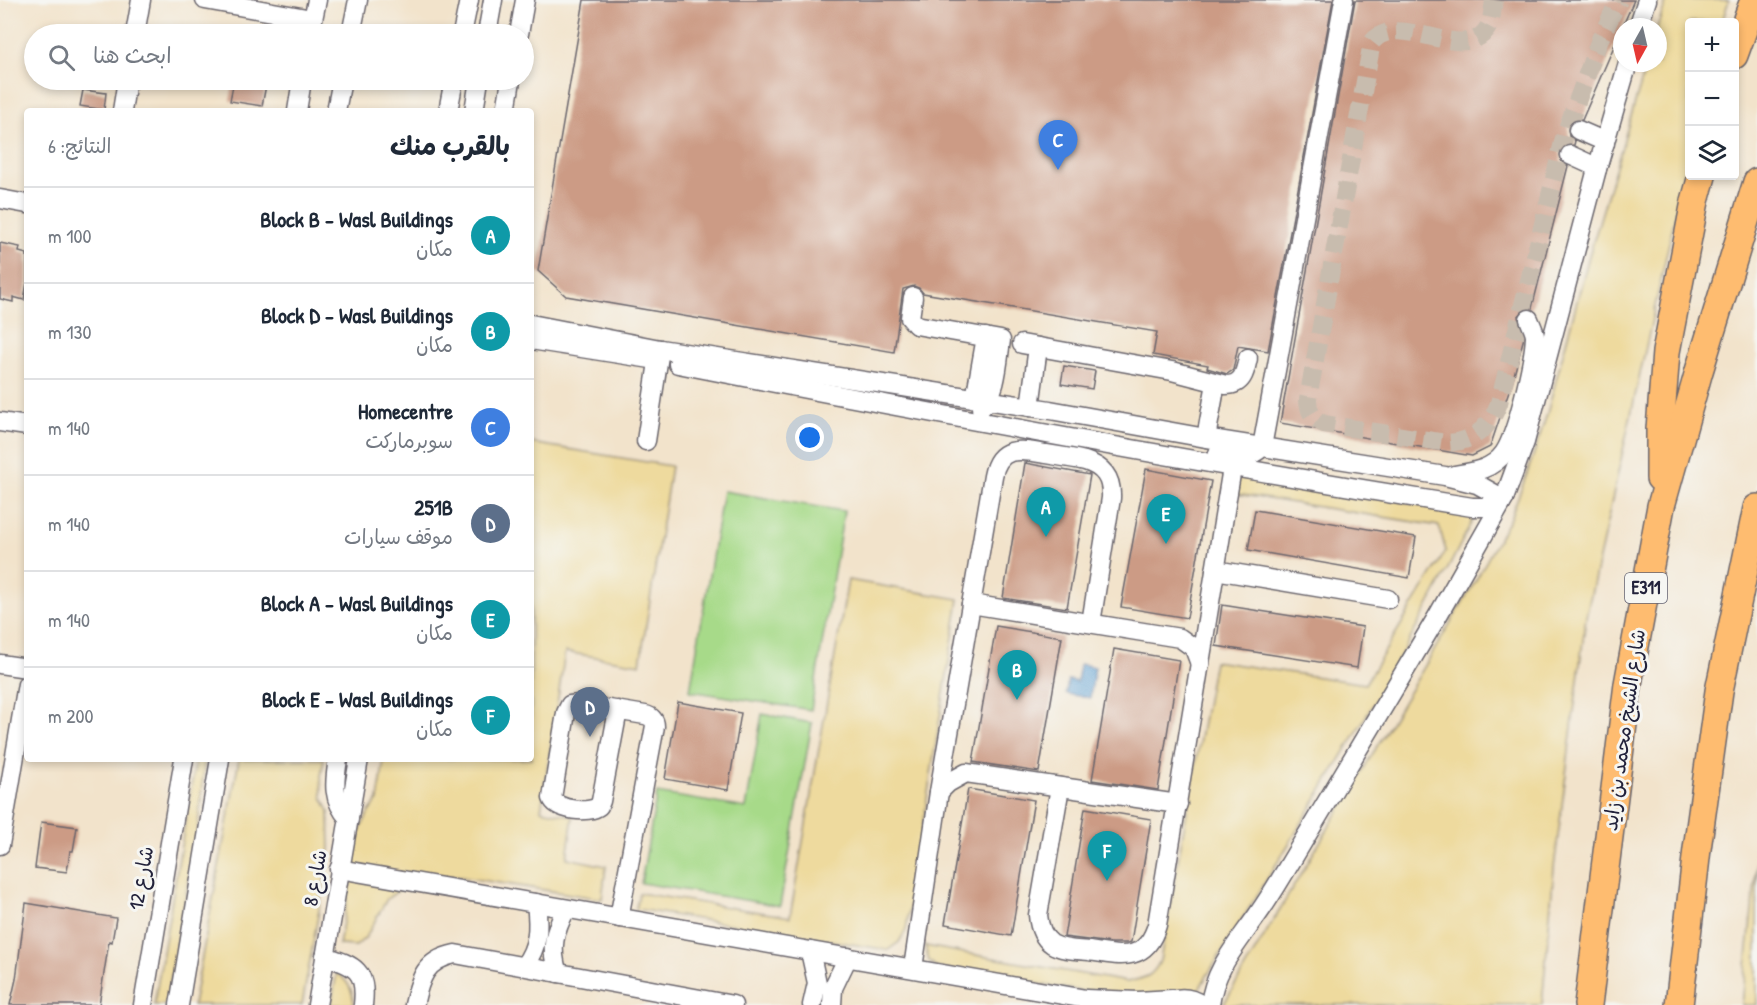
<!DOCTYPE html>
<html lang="ar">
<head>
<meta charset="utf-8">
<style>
	:root { --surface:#fff; --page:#f2f2f3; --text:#1f2937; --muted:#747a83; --line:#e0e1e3; --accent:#ea580c }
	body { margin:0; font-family:"Patrick Hand","Playpen Sans Arabic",sans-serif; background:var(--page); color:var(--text); direction:rtl }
	.controls { position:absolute; right:18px; top:18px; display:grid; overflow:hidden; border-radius:6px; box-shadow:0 3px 9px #0003 }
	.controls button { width:54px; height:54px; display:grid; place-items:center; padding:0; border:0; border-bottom:2px solid var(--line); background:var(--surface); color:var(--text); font:30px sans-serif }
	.compass { position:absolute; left:1613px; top:18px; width:54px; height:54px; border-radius:50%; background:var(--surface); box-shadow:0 3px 9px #0003; rotate:188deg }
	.you { position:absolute; left:810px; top:438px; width:21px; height:21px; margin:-15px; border:4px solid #fff; border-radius:50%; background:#1a73e8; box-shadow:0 0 0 9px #1a73e833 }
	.badge { display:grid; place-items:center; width:39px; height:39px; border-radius:50%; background:var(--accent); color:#fff; font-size:20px; font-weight:700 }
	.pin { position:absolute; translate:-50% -50px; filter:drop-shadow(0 2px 3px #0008) }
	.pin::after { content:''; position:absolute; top:32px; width:21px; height:18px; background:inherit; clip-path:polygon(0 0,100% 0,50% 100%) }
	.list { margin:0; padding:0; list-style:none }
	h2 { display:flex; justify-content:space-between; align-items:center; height:78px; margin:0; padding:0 24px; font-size:26px }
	h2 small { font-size:20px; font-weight:400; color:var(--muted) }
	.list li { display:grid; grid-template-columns:39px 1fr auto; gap:18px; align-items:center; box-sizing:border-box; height:96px; padding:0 24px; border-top:2px solid var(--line) }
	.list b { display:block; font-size:22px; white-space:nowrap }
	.list p { margin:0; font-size:20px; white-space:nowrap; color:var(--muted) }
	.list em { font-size:20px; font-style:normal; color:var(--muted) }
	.icon { flex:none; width:33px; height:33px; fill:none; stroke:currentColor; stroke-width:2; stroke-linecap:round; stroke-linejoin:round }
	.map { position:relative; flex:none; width:1757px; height:1005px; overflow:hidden; direction:ltr }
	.search { position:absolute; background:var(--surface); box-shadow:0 3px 9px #0003; left:24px; top:24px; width:510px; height:66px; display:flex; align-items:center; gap:15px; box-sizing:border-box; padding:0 21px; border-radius:33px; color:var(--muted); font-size:22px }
	.panel { position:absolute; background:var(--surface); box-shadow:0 3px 9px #0003; left:24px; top:108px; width:510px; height:654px; border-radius:6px; direction:rtl }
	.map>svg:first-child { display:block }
</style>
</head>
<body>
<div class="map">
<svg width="1757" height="1005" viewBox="0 0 1757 1005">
	<rect width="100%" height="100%" fill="#f6f6f2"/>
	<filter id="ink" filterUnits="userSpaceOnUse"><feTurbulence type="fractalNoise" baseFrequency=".0167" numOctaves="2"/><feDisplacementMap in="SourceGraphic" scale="12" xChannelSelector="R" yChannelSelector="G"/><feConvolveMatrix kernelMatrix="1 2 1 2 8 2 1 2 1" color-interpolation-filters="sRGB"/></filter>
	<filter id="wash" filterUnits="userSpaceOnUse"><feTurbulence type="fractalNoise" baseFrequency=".008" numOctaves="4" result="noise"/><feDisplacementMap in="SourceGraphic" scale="24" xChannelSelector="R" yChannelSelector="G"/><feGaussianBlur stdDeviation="1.35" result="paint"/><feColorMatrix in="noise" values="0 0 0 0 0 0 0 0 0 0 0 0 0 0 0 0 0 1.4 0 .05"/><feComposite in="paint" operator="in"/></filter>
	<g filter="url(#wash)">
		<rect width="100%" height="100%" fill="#f2e3cb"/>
		<g fill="#a7da89" stroke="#647e62" stroke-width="1.5">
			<polygon points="723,491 844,511 811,710 690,691"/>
			<polygon points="762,714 812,723 780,906 641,883 657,793 746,808"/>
		</g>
		<g fill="#eeda9e" stroke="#887e6c" stroke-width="1.5">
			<polygon points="1667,0 1729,0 1722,22 1690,22 1689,153 1586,617 1554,868 1542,1005 1223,1005 1476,580 1510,518 1528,471 1547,414 1589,256 1647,63 1658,63 1657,27"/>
			<polygon points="531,443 671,466 640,664 565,652 541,810 573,816 567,858 606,866 602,899 455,876 428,876 407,884 387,899 366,937 356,946 339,945 359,832 369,812 378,800 384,759 531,759"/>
			<path d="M1238 471 1475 515C1392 685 1288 844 1189 1005H1168L938 968 929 961 925 946 1127 982C1144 978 1152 978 1160 961L1214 661 1365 684 1446 551 1439 526 1237 494Z"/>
			<polygon points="848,580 959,599 906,930 899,942 888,950 636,909 639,893 790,917"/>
			<polygon points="196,759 205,759 197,833 166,1005 154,1005"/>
			<polygon points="239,759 324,759 321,776 322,797 329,811 330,849 302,1005 193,1005"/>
			<polygon points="1757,862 1757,1005 1742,1005"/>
			<path d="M337 972C348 982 353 990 354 1005H331Z"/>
		</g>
		<polygon fill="#60a0d2" stroke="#416186" stroke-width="1.5" points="1080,664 1095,667 1090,698 1066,694 1068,680 1077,682"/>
		<g id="blocks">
			<g fill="#cc9b85">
				<polygon points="584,0 1333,0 1268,351 1238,346 1233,370 1227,374 1207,368 1208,365 1153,355 1157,332 923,293 919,288 914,286 903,289 894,352 566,296 538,271"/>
				<polygon points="1355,0 1634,0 1582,120 1572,121 1568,126 1569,136 1575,141 1574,145 1564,146 1560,151 1561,161 1568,166 1532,308 1525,309 1518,317 1524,337 1513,379 1490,447 1472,456 1280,423"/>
				<polygon points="234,80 267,80 262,106 230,101"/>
				<polygon points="83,90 106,93 104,110 80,106"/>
				<polygon points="0,243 20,247 19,252 27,254 27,283 24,300 13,297 13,302 0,299"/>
				<polygon points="1064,366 1095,371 1092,389 1061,384"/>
				<polygon points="1025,463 1090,475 1067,608 1003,598"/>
				<polygon points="1146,469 1211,481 1187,618 1121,607"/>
				<polygon points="1255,510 1416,537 1409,578 1248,550"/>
				<polygon points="1222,605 1363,627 1357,668 1216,646"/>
				<polygon points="996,626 1062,637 1039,772 973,762"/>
				<polygon points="1114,649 1179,660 1158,790 1092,780"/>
				<polygon points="678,702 741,713 728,790 665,779"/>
				<polygon points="968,789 1034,800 1011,936 945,924"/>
				<polygon points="1085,808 1151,819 1131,942 1128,943 1112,943 1064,937"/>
				<polygon points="41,822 77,827 73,851 70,851 67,872 35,868"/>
				<polygon points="26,903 116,918 112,942 109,941 99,1005 10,1005 16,979"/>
			</g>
		</g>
	</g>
	<g filter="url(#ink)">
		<use href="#blocks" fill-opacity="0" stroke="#6b666d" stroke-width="1.5"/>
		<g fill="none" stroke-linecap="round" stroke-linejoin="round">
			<path stroke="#c8bcae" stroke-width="18" stroke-dasharray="18 9" stroke-linecap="butt" d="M1494 0C1493 7 1492 16 1490 23 1471 70 1399 8 1372 42L1308 399C1308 411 1313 419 1324 424L1447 443C1473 442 1490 428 1499 403L1565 134 1600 39 1619 0"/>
			<defs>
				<g id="minor">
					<polyline points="205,0 312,19"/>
					<polyline points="1638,27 1647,0"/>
					<polyline points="135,34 141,0"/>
					<polyline points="310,34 317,0"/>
					<polyline points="351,34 358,0"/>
					<polyline points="462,34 469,0"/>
					<polyline points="487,34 493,0"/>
					<polyline points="519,34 525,0"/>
					<polyline points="122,111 127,80"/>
					<polyline points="297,111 302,80"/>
					<polyline points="336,111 342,80"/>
					<polyline points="448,111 454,80"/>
					<polyline points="474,111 479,80"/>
					<polyline points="506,111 511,80"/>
					<polyline points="1578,130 1601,140 1605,143"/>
					<polyline points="1570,155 1594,166 1597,169"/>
					<polyline points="0,199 27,204"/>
					<path d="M913 297 910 318 916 325 1001 340C998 359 997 395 981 408"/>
					<polyline points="531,324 660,349 1050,410 1206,438 1445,476 1477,484 1504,499"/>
					<polyline points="531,340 651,359"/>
					<path d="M1022 344 1172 371 1226 385C1243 385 1245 372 1248 358"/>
					<path d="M678 364C942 416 1206 464 1472 507H1487L1501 504"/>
					<polyline points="975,399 986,337"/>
					<polyline points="1030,407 1038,347"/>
					<polyline points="0,422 27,426"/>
					<polyline points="1206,438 1216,383"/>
					<polyline points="646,441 660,349"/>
					<path d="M1218 453C1234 456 1249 461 1262 447L1344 0"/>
					<path d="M1454 475C1472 472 1492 470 1504 453 1517 434 1534 360 1535 337 1535 331 1531 325 1529 319"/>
					<polyline points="1215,570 1388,599"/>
					<polyline points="971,604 1180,638 1194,648 1200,664"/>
					<polyline points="0,664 27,668"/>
					<path d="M618 710 601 801 599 806C589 814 556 810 552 798L566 713 570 705 579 704 645 715C651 716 655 720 655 726L619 918"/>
					<path d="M338 759C334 783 332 800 349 819"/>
					<path d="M1060 787 1038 915C1039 926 1042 937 1052 944 1062 950 1077 950 1089 951 1120 956 1146 963 1157 925L1232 468"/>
					<polyline points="939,792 948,783 966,773 1178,804"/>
					<polyline points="0,845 27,684"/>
					<polyline points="339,869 1086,999 1138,1001 1172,999"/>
					<polyline points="810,951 817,983 812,1005"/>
					<path d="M325 956C355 966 367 970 363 1005"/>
					<path d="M524 966C539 946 539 928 536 903"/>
					<path d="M913 968 939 792 993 476C999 444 1022 450 1046 454 1059 456 1072 458 1085 461 1104 467 1112 478 1111 498L1091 623"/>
					<path d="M558 973C549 948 555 931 566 909"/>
					<path d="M1163 1004C1177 996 1189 996 1202 1005"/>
					<polyline points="143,1005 184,759"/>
					<polyline points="179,1005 220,759"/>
					<polyline points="317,1005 359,759"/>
					<path d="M414 1005C420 978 425 960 455 954L733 1005"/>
					<polyline points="832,1005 833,988 848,957"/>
					<path d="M1210 1005C1214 969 1238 943 1258 914 1268 900 1277 885 1286 870L1437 617 1504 499 1525 442 1597 169 1628 63"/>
				</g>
				<g id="highway">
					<polyline points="1734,55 1754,0"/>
					<polyline points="1660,478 1660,429 1666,352 1695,201 1702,176"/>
					<polyline points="1588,1005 1628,684 1661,506 1699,371 1757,182"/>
					<polyline points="1679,1005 1697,849 1719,691 1757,508"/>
				</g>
			</defs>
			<use href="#minor" stroke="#6b666d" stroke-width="21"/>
			<use href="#highway" stroke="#6b666d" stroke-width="30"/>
			<use href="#minor" stroke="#fff" stroke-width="18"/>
			<use href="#highway" stroke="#febc70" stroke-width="27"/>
		</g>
	</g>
	<g text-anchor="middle" stroke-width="6" stroke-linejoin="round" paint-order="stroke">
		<rect fill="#f6f6f2" stroke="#626272" stroke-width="1.5" x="1625" y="573" width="42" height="30" rx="4.5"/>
		<g font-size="18" font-weight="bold" fill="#22223b">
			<text x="1646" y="594">E311</text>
		</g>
		<g font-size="20" fill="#22223b" stroke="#f6f6f2">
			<text transform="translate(1624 730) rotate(-82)" y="7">شارع الشيخ محمد بن زايد</text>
			<text transform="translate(141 878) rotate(-80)" y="7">شارع 12</text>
			<text transform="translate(315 878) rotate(-80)" y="7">شارع 8</text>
		</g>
	</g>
</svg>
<div class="controls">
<button>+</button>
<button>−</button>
<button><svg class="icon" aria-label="layers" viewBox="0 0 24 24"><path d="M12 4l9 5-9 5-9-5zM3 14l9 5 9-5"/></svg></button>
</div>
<svg class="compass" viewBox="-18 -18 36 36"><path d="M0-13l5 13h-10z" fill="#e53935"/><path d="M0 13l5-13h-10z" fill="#747a83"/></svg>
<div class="you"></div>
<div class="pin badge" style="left:1046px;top:537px;background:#0f9aa8">A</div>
<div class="pin badge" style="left:1017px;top:700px;background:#0f9aa8">B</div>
<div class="pin badge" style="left:1058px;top:170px;background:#3f7fe0">C</div>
<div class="pin badge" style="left:590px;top:737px;background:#5c6f8a">D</div>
<div class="pin badge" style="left:1166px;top:544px;background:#0f9aa8">E</div>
<div class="pin badge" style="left:1107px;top:881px;background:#0f9aa8">F</div>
<div class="search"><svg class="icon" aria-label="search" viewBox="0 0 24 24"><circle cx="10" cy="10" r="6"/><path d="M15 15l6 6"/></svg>ابحث هنا</div>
<section class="panel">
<h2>بالقرب منك<small>النتائج: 6</small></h2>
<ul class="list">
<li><span class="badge" style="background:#0f9aa8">A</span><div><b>Block B - Wasl Buildings</b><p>مكان</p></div><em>100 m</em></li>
<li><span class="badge" style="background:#0f9aa8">B</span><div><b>Block D - Wasl Buildings</b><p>مكان</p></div><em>130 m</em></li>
<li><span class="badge" style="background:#3f7fe0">C</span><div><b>Homecentre</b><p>سوبرماركت</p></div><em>140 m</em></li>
<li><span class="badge" style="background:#5c6f8a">D</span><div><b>251B</b><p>موقف سيارات</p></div><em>140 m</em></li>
<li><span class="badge" style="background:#0f9aa8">E</span><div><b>Block A - Wasl Buildings</b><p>مكان</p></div><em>140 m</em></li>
<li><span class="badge" style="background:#0f9aa8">F</span><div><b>Block E - Wasl Buildings</b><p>مكان</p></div><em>200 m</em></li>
</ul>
</section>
</div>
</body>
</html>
